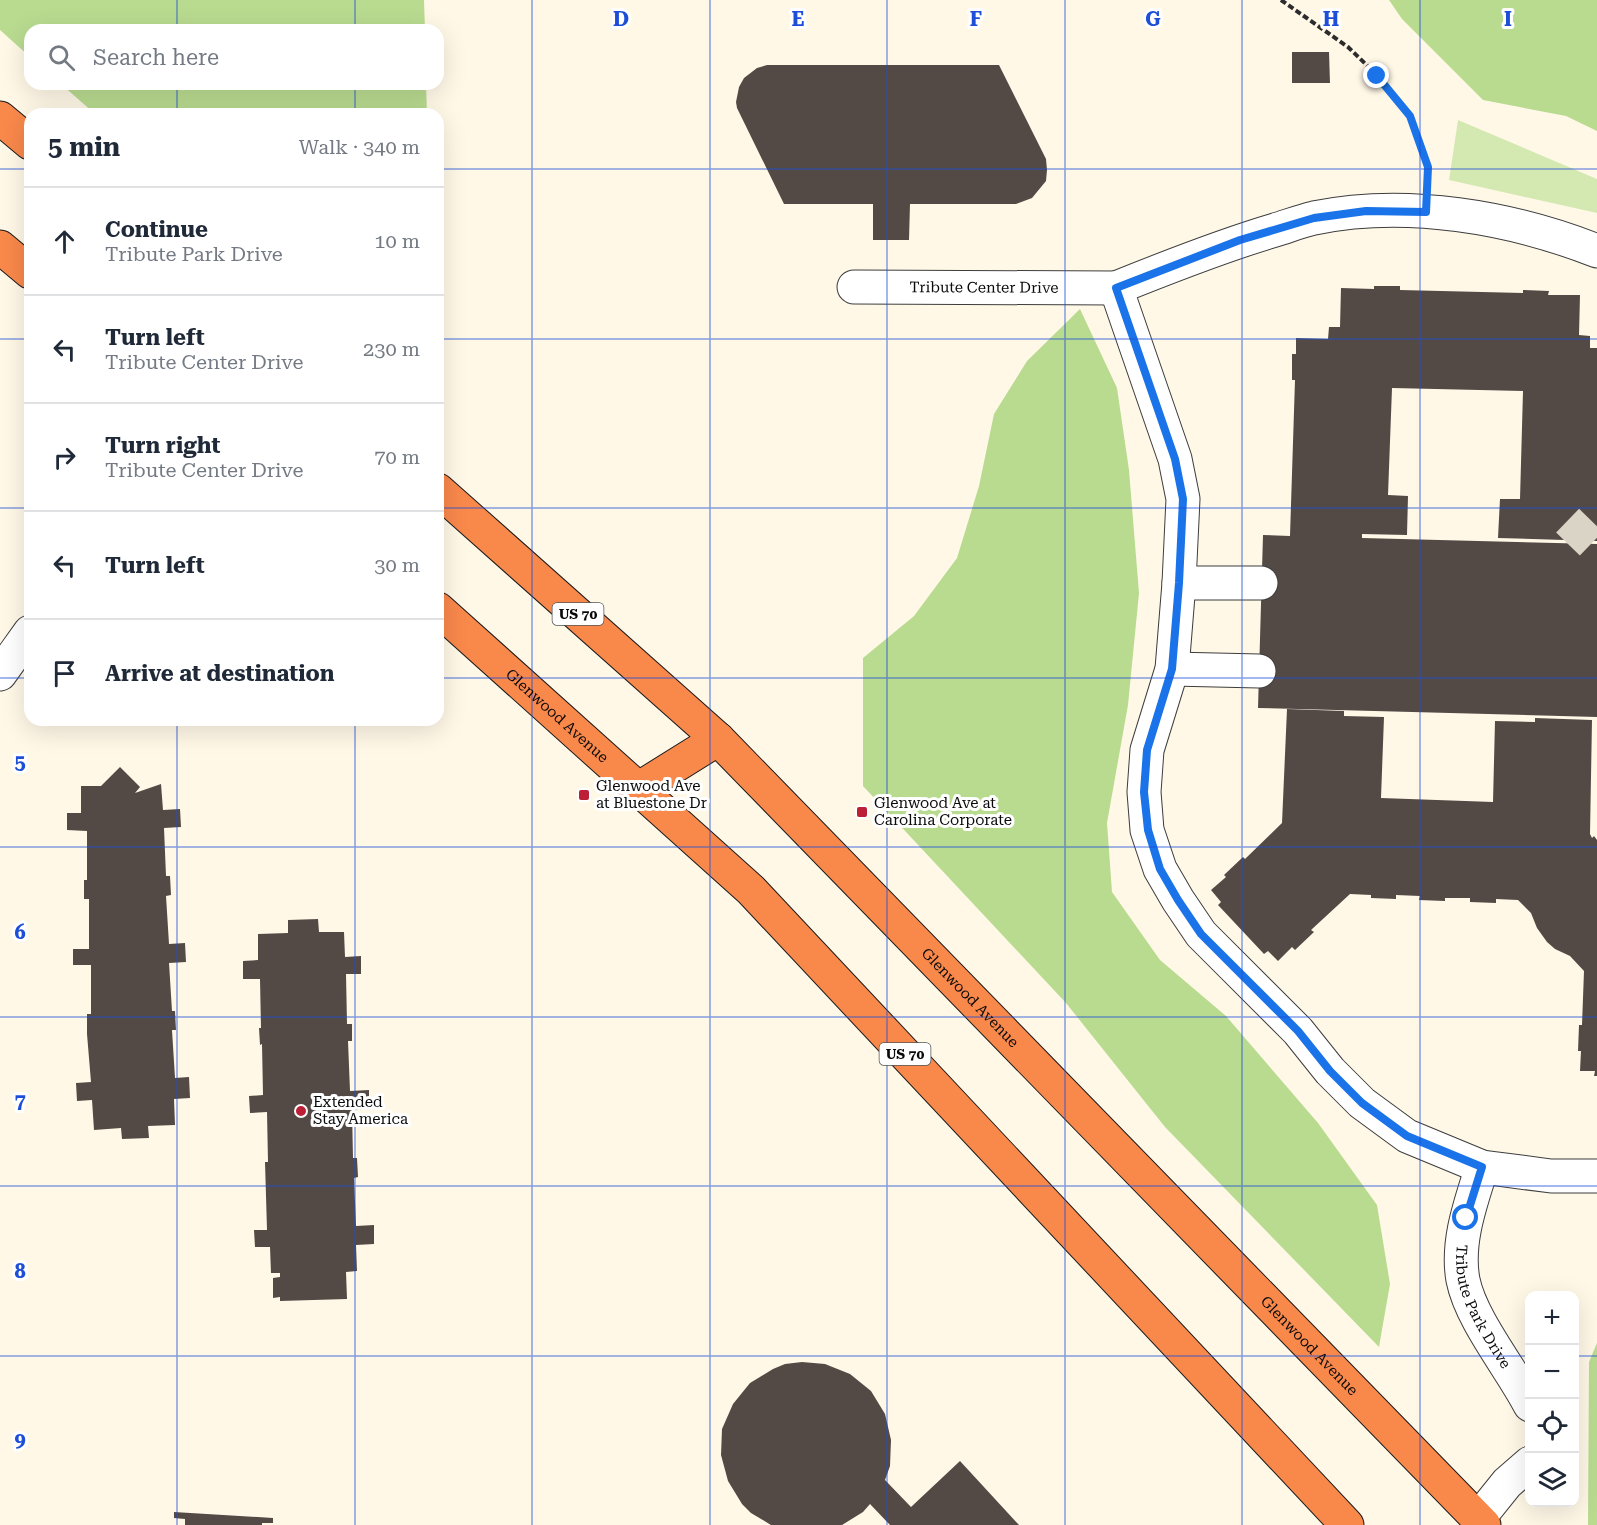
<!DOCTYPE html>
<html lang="en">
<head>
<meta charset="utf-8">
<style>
	:root { --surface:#fff; --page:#f2f2f3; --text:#1f2937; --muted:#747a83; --line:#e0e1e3 }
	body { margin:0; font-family:"Roboto Serif",serif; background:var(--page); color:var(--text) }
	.controls { position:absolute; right:18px; bottom:18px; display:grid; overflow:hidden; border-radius:12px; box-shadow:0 6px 24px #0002 }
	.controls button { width:54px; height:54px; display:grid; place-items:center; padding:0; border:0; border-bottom:2px solid var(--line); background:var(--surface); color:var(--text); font:30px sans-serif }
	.stop { position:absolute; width:18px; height:18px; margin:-14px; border:4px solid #1a73e8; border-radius:50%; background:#fff }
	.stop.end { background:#1a73e8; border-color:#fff; box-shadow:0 2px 6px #0008 }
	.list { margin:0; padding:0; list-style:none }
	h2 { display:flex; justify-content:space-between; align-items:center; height:78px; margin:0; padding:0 24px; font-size:26px }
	h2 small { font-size:20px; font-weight:400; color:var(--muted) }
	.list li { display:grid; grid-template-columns:39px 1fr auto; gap:18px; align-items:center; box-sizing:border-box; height:108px; padding:0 24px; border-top:2px solid var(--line) }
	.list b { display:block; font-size:22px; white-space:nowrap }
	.list p { margin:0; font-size:20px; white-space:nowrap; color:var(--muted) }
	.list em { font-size:20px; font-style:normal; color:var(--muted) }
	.icon { flex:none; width:33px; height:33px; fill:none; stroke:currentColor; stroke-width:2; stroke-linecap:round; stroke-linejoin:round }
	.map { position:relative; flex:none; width:1597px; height:1525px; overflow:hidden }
	.search { position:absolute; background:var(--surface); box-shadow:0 6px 24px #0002; left:24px; top:24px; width:420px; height:66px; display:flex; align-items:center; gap:15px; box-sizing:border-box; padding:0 21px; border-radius:18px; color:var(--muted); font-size:22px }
	.panel { position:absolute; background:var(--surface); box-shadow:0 6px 24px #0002; left:24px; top:108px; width:420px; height:618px; border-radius:18px }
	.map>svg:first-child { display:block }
</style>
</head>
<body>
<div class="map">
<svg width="1597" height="1525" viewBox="0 0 1597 1525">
	<rect width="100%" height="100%" fill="#fff8e7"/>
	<polygon fill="#d4e9b1" points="1458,120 1597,179 1597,213 1449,180"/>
	<g fill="#b9db90">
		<polygon points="0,0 424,0 425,30 30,30 30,57 0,30"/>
		<polygon points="1389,0 1597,0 1597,131 1566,116 1483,100 1402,19"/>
		<polygon points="61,84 426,84 427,114 95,114"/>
		<polygon points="1080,309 1117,388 1129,470 1139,593 1128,705 1107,823 1112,892 1160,960 1226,1016 1318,1123 1377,1205 1390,1284 1379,1347 1165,1127 1066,1003 863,786 863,658 914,616 957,558 979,486 994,414 1027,361"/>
		<polygon points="1597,1343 1597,1525 1588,1525 1589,1362"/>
	</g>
	<g fill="#534a46">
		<polygon points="1292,52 1329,52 1330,83 1292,83"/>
		<polygon points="767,65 999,65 1046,159 1047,170 1046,181 1032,198 1016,204 910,204 909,240 873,240 873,204 784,204 737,108 736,102 739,87 744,78 757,68"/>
		<polygon points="1374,286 1400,286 1400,290 1523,293 1523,290 1549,291 1548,295 1580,295 1579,335 1590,336 1590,348 1597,348 1597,541 1498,538 1500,499 1520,499 1523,391 1392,388 1388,495 1408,496 1407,535 1362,534 1362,538 1597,544 1597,717 1258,708 1263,535 1290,536 1295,380 1292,380 1292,354 1296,354 1296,338 1328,339 1329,327 1340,327 1341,288 1374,289"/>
		<polygon points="1287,709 1344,711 1344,716 1384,717 1381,798 1493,802 1495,721 1535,722 1535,718 1592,720 1590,834 1592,838 1594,836 1597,840 1597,1076 1594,1076 1595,1071 1580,1071 1581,1051 1578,1051 1579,1025 1582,1025 1584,971 1570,956 1555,949 1547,942 1537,928 1531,913 1518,900 1496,899 1496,903 1470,902 1470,898 1445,898 1445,901 1419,900 1420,896 1396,895 1396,899 1371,898 1371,895 1350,894 1311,930 1314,932 1295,950 1292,947 1278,961 1268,951 1264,954 1218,905 1221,902 1211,890 1226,877 1224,875 1243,857 1245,859 1282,823"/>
		<polygon points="120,767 140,787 135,793 161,784 163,810 180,809 181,827 164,828 166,876 170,876 171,895 166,896 169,944 185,943 186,962 169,963 172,1011 175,1011 176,1030 172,1030 175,1078 189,1077 190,1098 174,1099 175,1125 148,1126 149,1138 122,1139 121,1128 94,1130 92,1100 77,1101 76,1083 91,1082 87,1034 87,1014 91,1014 91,965 73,965 73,949 89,949 89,899 84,899 84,880 87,880 87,831 67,830 67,813 81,813 81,786 101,786"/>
		<polygon points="318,919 319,932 344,932 345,957 361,956 361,974 346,974 347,1024 352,1024 352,1041 348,1041 350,1091 369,1090 369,1109 352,1110 353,1158 357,1158 358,1177 354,1178 356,1226 374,1225 374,1244 356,1245 357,1271 346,1272 347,1299 280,1301 280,1297 273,1298 273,1278 280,1277 280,1273 271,1273 270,1247 255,1247 254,1230 267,1230 265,1162 268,1162 267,1112 250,1113 249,1096 263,1095 262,1044 260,1045 259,1028 261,1028 260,979 243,979 243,961 258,960 258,934 288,933 288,920"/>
		<polygon points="802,1362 825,1364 850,1374 871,1391 885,1414 891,1440 890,1466 885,1480 911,1507 960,1461 1019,1525 890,1525 870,1504 863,1512 842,1525 771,1525 751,1513 742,1504 728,1481 721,1455 722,1429 733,1404 750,1383 773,1369 785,1364"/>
		<polygon points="174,1512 273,1518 273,1523 262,1523 262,1525 185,1525 185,1519 174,1518"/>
	</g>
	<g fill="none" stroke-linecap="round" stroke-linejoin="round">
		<polyline stroke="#dad4c6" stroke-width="33" stroke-dasharray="33 16" stroke-linecap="butt" points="1568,544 1597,514"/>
		<defs>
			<g id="minor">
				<path d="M1597 251C1511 217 1406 199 1314 218 1301 221 1288 226 1275 230 1221 246 1168 267 1116 288L1175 459 1183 499 1179 583 1172 669 1147 750 1144 792 1147 830 1160 869 1178 900 1201 934 1298 1031 1330 1071 1362 1103 1407 1136 1482 1167 1551 1176H1597"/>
				<path id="s1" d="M854 287 1116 288"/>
				<polyline points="1179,583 1261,583"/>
				<polyline points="1172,669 1259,671"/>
				<polyline points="0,674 30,632"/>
				<path id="s2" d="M1482 1167C1471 1202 1456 1242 1463 1280 1471 1320 1511 1368 1530 1405"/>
				<polyline points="1478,1525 1478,1519 1507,1483 1530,1463"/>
			</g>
			<g id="highway">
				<polyline points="0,118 30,143"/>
				<polyline points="0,247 30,272"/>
				<path id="s3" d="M438 490 718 739 1484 1525"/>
				<path id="s4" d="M438 609 751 890 1347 1525"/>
				<polyline points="638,789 718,739"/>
			</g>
		</defs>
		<use href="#minor" stroke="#3d3d3d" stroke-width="35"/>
		<use href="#highway" stroke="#1b1b1b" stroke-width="35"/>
		<polyline stroke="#2c2c2c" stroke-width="4" stroke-dasharray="6 3" stroke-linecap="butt" points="1281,0 1348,47 1378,76 1410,116 1428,167 1427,181"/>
		<use href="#minor" stroke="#fff" stroke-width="33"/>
		<use href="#highway" stroke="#f9884b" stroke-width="33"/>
	</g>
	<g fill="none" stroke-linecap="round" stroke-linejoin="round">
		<polyline stroke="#1a73e8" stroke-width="8" points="1377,76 1410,116 1428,167 1426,212 1366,211 1314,218 1240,240 1116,288 1175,459 1183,499 1179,583 1172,669 1147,750 1144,792 1148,830 1160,869 1178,900 1201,934 1298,1031 1330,1071 1362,1103 1407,1136 1482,1167 1466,1218"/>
	</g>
	<path fill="none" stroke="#1d4ed8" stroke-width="1.5" stroke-opacity="0.55" d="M177 0V30M355 0V30M532 0V1525M710 0V1525M887 0V1525M1065 0V1525M1242 0V1525M1420 0V1525M177 84V114M355 84V114M0 169H30M438 169H1597M0 339H30M438 339H1597M0 508H30M438 508H1597M0 678H30M438 678H1597M177 720V1525M355 720V1525M0 847H1597M0 1017H1597M0 1186H1597M0 1356H1530M1574 1356H1597"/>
	<g fill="#bd1f37" stroke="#fff" stroke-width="2">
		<rect x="578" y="789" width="12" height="12" rx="3"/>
		<rect x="856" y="806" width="12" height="12" rx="3"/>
		<circle cx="301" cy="1111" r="6"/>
	</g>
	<g text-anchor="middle" stroke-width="6" stroke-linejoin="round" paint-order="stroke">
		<g fill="#fff" stroke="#545454" stroke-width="1.5">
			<rect x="552.5" y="603" width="51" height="22" rx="4.5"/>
			<rect x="879.5" y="1043" width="51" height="22" rx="4.5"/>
		</g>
		<g font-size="14" font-weight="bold" fill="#0a0a0a">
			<text x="578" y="619">US 70</text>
			<text x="905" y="1059">US 70</text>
		</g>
		<g font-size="15" fill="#0a0a0a" stroke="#fff">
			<text dy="5" stroke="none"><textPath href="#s1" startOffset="130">Tribute Center Drive</textPath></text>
			<text dy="5" stroke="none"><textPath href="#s4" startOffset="160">Glenwood Avenue</textPath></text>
			<text dy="5" stroke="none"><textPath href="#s3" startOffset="736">Glenwood Avenue</textPath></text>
			<text dy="5" stroke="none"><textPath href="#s2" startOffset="147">Tribute Park Drive</textPath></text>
			<text dy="5" stroke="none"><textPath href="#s3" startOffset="1222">Glenwood Avenue</textPath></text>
		</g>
		<g font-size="15" fill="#0a0a0a" stroke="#fff" text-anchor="start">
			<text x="596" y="791">Glenwood Ave<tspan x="596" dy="17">at Bluestone Dr</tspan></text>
			<text x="874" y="808">Glenwood Ave at<tspan x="874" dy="17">Carolina Corporate</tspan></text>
			<text x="313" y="1107">Extended<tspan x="313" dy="17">Stay America</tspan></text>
		</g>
	</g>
	<g font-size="20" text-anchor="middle" font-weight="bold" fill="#1d4ed8" stroke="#fff" stroke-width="6" stroke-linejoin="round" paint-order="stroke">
		<text x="621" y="26">D</text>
		<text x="798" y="26">E</text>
		<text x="976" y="26">F</text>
		<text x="1153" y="26">G</text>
		<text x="1331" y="26">H</text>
		<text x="1508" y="26">I</text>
		<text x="20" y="769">5</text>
		<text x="20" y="939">6</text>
		<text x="20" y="1108">7</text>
		<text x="20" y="1278">8</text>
		<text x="20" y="1447">9</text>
	</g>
</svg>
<div class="controls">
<button>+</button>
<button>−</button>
<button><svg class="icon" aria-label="locate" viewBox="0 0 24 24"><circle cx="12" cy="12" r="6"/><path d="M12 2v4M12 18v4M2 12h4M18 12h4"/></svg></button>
<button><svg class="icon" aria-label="layers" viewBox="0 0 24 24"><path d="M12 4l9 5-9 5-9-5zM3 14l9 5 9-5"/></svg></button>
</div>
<div class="stop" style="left:1466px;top:1218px"></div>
<div class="stop end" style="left:1377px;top:76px"></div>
<div class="search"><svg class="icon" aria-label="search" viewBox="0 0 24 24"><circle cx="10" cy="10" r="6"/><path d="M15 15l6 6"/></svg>Search here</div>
<section class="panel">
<h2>5 min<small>Walk · 340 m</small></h2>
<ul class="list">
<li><svg class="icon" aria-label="ahead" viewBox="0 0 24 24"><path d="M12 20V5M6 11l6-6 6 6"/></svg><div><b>Continue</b><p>Tribute Park Drive</p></div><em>10 m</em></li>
<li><svg class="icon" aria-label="left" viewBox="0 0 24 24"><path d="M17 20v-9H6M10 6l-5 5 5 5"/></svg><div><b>Turn left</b><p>Tribute Center Drive</p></div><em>230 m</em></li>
<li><svg class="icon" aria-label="right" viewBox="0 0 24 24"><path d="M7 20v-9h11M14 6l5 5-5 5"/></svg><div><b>Turn right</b><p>Tribute Center Drive</p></div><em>70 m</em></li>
<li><svg class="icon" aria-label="left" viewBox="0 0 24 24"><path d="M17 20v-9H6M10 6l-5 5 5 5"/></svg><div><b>Turn left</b></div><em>30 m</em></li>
<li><svg class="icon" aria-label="arrive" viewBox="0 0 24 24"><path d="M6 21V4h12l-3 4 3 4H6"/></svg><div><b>Arrive at destination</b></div></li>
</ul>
</section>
</div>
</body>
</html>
